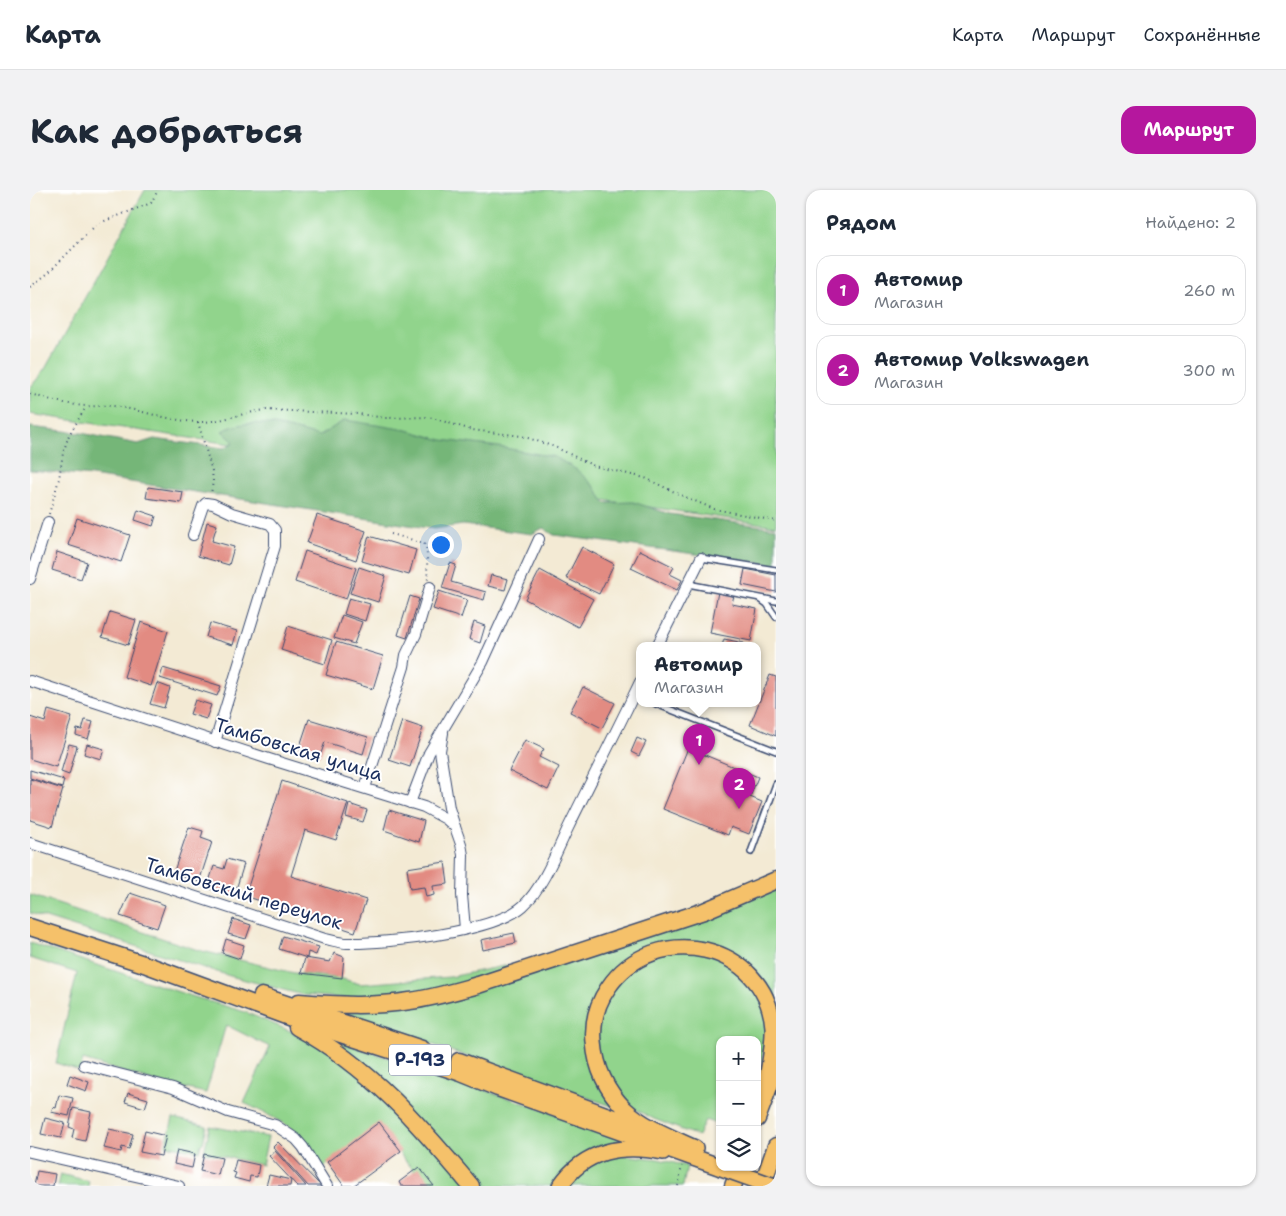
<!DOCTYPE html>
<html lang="ru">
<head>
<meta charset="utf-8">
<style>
	:root { --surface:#fff; --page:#f2f2f3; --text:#1f2937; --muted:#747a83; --line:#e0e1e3; --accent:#b5179e }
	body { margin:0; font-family:"Shantell Sans",sans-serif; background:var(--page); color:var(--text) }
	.controls { position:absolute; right:15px; bottom:15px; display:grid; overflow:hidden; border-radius:10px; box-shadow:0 1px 4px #0004 }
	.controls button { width:45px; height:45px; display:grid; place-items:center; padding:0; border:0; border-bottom:1px solid var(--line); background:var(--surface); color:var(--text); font:25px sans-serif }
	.you { position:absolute; left:410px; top:354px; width:18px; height:18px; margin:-12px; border:4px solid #fff; border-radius:50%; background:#1a73e8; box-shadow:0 0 0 8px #1a73e833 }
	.badge { display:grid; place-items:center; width:32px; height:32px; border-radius:50%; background:var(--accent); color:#fff; font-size:16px; font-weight:700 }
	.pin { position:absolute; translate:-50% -41px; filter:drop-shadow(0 1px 2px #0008) }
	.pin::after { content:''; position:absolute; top:26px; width:18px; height:15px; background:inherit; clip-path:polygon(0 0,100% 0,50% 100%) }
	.popup { position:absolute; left:606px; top:452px; width:125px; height:65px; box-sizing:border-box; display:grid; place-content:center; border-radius:10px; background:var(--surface); filter:drop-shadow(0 1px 4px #0005); font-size:16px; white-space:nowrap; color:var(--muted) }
	.popup b { font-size:19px; color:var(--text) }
	.popup::after { content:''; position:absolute; left:50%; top:100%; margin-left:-10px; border:10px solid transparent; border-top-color:var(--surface) }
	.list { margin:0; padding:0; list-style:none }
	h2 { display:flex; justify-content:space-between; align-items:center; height:65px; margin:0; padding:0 20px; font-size:21px }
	h2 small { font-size:16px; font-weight:400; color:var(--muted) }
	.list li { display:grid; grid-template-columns:32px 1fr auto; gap:15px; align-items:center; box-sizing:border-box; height:70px; margin:0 10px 10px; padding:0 10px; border:1px solid var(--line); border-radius:15px }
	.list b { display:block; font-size:19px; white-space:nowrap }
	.list p { margin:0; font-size:16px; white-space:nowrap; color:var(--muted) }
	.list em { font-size:16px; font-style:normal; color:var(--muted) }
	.icon { flex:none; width:28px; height:28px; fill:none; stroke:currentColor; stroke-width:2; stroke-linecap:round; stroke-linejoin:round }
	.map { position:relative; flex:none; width:746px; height:996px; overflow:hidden; border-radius:15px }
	header { display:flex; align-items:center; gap:30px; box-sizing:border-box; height:70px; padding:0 25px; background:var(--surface); border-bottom:1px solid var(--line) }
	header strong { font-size:24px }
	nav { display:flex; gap:28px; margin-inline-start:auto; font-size:18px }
	.intro { display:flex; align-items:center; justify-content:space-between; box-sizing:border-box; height:120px; padding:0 30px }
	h1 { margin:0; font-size:35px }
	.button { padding:12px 22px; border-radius:15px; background:var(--accent); color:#fff; font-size:18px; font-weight:700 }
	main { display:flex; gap:30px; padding:0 30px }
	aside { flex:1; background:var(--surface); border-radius:15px; box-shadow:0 1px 4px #0004 }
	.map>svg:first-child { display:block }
</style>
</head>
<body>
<header>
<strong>Карта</strong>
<nav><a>Карта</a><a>Маршрут</a><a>Сохранённые</a></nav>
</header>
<div class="intro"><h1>Как добраться</h1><a class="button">Маршрут</a></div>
<main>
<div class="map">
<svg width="746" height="996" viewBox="0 0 746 996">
	<rect width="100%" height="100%" fill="#fff"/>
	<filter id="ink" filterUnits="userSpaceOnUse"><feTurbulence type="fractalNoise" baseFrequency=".02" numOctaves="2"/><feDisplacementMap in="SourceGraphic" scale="10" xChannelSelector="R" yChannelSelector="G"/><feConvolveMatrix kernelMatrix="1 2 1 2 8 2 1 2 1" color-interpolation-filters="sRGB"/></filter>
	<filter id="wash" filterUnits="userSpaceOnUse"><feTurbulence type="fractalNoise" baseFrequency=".0096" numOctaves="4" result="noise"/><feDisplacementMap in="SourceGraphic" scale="20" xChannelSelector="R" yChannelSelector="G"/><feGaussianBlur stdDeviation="1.12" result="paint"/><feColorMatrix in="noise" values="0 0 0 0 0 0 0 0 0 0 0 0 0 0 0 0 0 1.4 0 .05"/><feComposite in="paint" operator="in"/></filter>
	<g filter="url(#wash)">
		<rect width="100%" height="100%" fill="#f3ead4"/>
		<g fill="#91d48c" stroke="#568275">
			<polygon points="115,0 746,0 746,336 0,224 0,198 15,179"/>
			<polygon points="746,696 746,838 736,852 727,888 727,850 690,850 690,941 684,933 675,930 668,946 624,929 605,919 585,917 348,836 301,823 345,819"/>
			<polygon points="0,705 168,760 264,783 313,789 330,794 420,787 478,775 479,780 412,799 338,810 273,805 200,786 0,723"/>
			<path d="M0 753 158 805 215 822 272 846H293L589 945 593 965 628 969 657 976 653 996H397L348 938 290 980C286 972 284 963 279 955 267 938 233 922 214 913L240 857 196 835 176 903 123 891 53 870 50 881 26 873 47 783 0 768Z"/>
			<polygon points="143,928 177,936 173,953 171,954 169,961 136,955"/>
			<polygon points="180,936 238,947 232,975 174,962"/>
			<polygon points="30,984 59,991 58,996 27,996"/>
		</g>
		<path fill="#74b678" stroke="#48726b" d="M315 230 377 240 412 250 469 257 525 267 547 280 564 296 575 313 603 312 640 324 746 338V375L524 345 513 338 502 344 433 335 404 339 62 286 0 280V237L51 243 108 254 124 249 194 258 204 252 192 241C223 225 257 238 289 246Z"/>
		<g id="blocks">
			<g fill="#e28b82">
				<polygon points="118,297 153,302 151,313 116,308"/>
				<polygon points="108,320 126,326 123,336 105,330"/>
				<polygon points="287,325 336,341 326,370 277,353"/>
				<polygon points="47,328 100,345 91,372 38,355"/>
				<polygon points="177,332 187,335 182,351 204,357 199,375 168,366"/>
				<polygon points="339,346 386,360 379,385 332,371"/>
				<polygon points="552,357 584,374 569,404 536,388"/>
				<polygon points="610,360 644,377 640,384 652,390 647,400 601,378"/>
				<polygon points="275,361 326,378 316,409 265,392"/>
				<polygon points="27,362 57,372 51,389 22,380"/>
				<polygon points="420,373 426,375 421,392 456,402 454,410 412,398"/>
				<polygon points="329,377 356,386 348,412 320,403"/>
				<polygon points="715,379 746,385 746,402 712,395"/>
				<polygon points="510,380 563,409 548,437 495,409"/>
				<polygon points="461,385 478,389 475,400 458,396"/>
				<polygon points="409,401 437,410 431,428 403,419"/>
				<polygon points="688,402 704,405 702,414 727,419 721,451 680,443"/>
				<polygon points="380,406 389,409 377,448 368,445"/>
				<polygon points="319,408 340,414 335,431 314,424"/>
				<polygon points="80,422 106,430 98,455 72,447"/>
				<polygon points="312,425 332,432 324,454 304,448"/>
				<polygon points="111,432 138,441 121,496 94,487"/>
				<polygon points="444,432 455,436 450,453 439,449"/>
				<polygon points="180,433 207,441 203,455 176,447"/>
				<polygon points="258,436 302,450 295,474 251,460"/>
				<polygon points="694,449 714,453 714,456 692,456"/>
				<polygon points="306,452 353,466 343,499 296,485"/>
				<polygon points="133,478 191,496 187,506 130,488"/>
				<polygon points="740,485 746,487 746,546 720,535"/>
				<polygon points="127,493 140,498 134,518 120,514"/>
				<polygon points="553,497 585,513 572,538 540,522"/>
				<polygon points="165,510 181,515 176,529 160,524"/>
				<polygon points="18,520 42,527 26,577 0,569 0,527 15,532"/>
				<polygon points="279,529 338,547 333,564 295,552 290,566 269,559"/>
				<polygon points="55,530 63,532 58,549 46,545 47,539 52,540"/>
				<polygon points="372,531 393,538 380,577 359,570"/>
				<polygon points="607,548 616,552 609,566 601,562"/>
				<polygon points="495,550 514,559 509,567 529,577 518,600 479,581"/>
				<polygon points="39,554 47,556 39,585 31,582"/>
				<polygon points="57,554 74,559 71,569 54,564"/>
				<polygon points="658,558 728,587 720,607 732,612 719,644 701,637 698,645 633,619"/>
				<polygon points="0,580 34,590 32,598 0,588"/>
				<polygon points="0,589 33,599 22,637 0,630"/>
				<polygon points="252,591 318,613 306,650 275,640 261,686 336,710 325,742 215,706"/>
				<polygon points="319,614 337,620 333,632 316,627"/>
				<polygon points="359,620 394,631 389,652 354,640"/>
				<polygon points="159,637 173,641 171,648 182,652 169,692 143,684"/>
				<polygon points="197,669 214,674 204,706 177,698 184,676 194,679"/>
				<polygon points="415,672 418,694 403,696 404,705 396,707 394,697 380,699 377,678"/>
				<polygon points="100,703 135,715 127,738 90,726"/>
				<polygon points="203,729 221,735 216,749 198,744"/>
				<polygon points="484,743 486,753 453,760 451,750"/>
				<polygon points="253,746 289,757 286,765 278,762 277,768 249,759"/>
				<polygon points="196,749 214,755 210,769 192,763"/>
				<polygon points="304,763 314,767 312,788 271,783 275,768 300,772"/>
				<polygon points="40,885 59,892 56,901 37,894"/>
				<polygon points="98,903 118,909 115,918 95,912"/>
				<polygon points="29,905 43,908 39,926 21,922 23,917 26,918"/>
				<polygon points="43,918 61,922 55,951 42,948 44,939 39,937"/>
				<polygon points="15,928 35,933 31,948 11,944"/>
				<polygon points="349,932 371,961 323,996 314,996 297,972"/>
				<polygon points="79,939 103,944 99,959 92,957 91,962 74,958"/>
				<polygon points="115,941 136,946 131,966 110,962"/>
				<polygon points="248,952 291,996 278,996 243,957"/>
				<polygon points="147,960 165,964 162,978 144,974"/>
				<polygon points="245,961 276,996 267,996 239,966"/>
				<polygon points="174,964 192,968 188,985 170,981"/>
				<polygon points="206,970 229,975 227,987 220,986 219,992 204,988 206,983 203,982"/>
				<polygon points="389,977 404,996 371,996 369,992"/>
				<polygon points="7,981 25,984 23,996 4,996"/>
				<polygon points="239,985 261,990 260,996 236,996"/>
			</g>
		</g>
	</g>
	<g filter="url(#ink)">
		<use href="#blocks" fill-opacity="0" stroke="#3b4b70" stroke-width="1"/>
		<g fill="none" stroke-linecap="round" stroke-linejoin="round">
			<defs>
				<g id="service">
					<polyline points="671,368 746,380"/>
					<polyline points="658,394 746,411"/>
					<polyline points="730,409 737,414 746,427"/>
					<polyline points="626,514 746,561"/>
					<polyline points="721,662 746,594"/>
				</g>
				<g id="minor">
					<polyline points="163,345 173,316 176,313 183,314 202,323 240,334 245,340 245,356 185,552"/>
					<polyline points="0,389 18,332"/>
					<polyline points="627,456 671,368"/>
					<polyline points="0,491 239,569 394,617 416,629 425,637 431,654 433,665 432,705 435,739"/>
					<polyline points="413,543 410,561 419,618 425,637"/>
					<polyline points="335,598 374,477 376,465 386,444 400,397"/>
					<polyline points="380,613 399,563 453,472 509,349"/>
					<path d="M0 653 295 749C302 750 310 753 317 753 357 754 464 742 493 716 512 699 527 661 538 638 562 589 587 540 610 492"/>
					<polyline points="54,875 143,898 198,922 245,935 266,949 273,957 297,996"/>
					<polyline points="0,962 149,996"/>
				</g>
				<g id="primary">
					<path d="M665 958C641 947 614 937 595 919 576 900 566 879 564 852 562 832 567 814 578 798 624 729 736 753 743 837 744 856 739 875 736 894"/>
					<path d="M530 996C555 959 592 954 633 962"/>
				</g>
				<g id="trunk">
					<polyline points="0,737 117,775 264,829 431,883 468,898 690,977"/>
					<polyline points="232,806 392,859"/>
					<path d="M269 812C306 815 343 817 380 811 403 808 426 801 448 795L674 721 746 690"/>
					<path d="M267 837C341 878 388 933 441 996"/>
					<polyline points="429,871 608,937"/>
					<polyline points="727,929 746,878"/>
					<polyline points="703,996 710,977"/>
					<polyline points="732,996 746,956"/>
				</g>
			</defs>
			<use href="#service" stroke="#3b4b70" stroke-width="8"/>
			<use href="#minor" stroke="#3b4b70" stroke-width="12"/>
			<use href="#primary" stroke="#3b4b70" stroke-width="18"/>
			<use href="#trunk" stroke="#3b4b70" stroke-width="19"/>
			<g stroke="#3b4b70" stroke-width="2" stroke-dasharray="1 4" stroke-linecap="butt">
				<polyline points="0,97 17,84 67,34 121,13 128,0"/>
				<path d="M0 204C18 209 37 215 56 216 65 217 74 215 83 216 112 220 139 231 169 232 193 232 213 222 237 220L329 224 355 228 399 227 442 240 492 246 525 257 564 276 615 288 653 306 684 319 746 331"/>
				<polyline points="168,232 182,281 183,291 181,304"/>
				<polyline points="19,324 29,289 33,263 39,245 56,217"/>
				<path d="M361 344 394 353C399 362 396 378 398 390"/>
				<polyline points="648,996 652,976"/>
			</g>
			<use href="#service" stroke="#fff" stroke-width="5"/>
			<use href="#minor" stroke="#fff" stroke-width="10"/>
			<use href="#primary" stroke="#f5c16b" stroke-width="15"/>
			<use href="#trunk" stroke="#f5c16b" stroke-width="16"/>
			<defs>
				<polyline id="trunk-bridge" points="690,977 743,996"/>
			</defs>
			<use href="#trunk-bridge" stroke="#3b4b70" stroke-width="19" stroke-linecap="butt"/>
			<use href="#trunk-bridge" stroke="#f5c16b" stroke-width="16"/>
		</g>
	</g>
	<g text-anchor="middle" stroke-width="4" stroke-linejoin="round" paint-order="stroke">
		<rect fill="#fff" stroke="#5f6d8e" stroke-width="1" x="359" y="854.5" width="62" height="31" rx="4"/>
		<g font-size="18" font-weight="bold" fill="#1b2f5e">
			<text x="390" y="876">Р-193</text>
		</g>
		<g font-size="19" fill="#1b2f5e" stroke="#fff">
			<text transform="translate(269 559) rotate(17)" y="7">Тамбовская улица</text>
			<text transform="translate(214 703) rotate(17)" y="7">Тамбовский переулок</text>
		</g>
	</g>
</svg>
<div class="controls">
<button>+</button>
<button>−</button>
<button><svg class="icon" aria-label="layers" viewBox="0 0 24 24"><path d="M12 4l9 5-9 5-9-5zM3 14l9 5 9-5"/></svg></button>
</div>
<div class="you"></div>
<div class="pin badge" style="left:669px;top:575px">1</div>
<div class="popup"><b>Автомир</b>Магазин</div>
<div class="pin badge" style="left:709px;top:619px">2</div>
</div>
<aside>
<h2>Рядом<small>Найдено: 2</small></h2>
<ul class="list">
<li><span class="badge">1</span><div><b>Автомир</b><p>Магазин</p></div><em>260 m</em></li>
<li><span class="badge">2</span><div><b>Автомир Volkswagen</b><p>Магазин</p></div><em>300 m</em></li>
</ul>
</aside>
</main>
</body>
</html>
